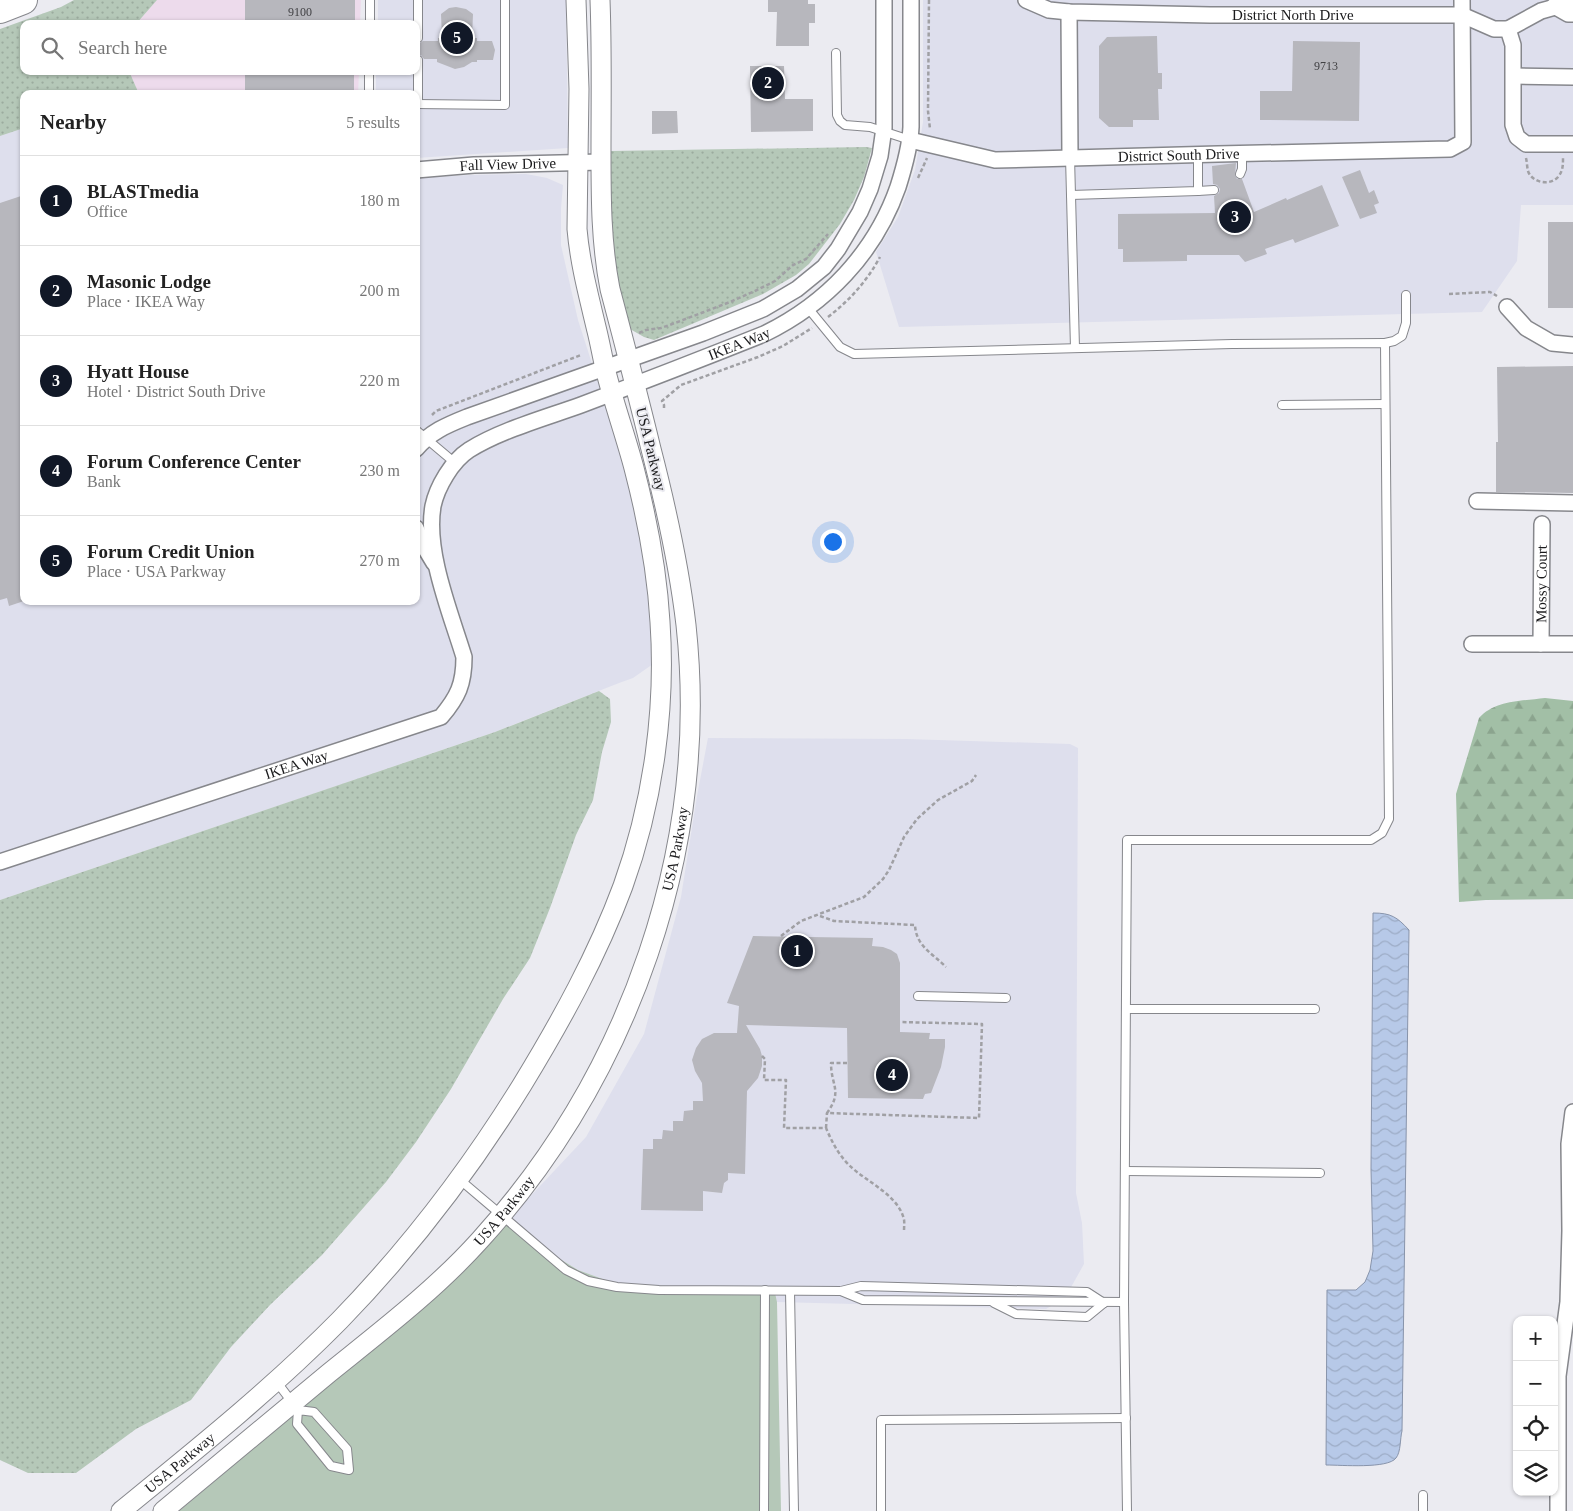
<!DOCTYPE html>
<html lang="en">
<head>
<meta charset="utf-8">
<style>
	:root { --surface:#fff; --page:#f2f2f2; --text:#222; --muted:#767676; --line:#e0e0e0; --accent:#111827 }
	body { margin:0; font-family:"Times New Roman",serif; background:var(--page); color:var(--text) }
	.controls { position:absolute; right:15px; bottom:15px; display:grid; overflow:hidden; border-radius:10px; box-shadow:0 1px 4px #0004 }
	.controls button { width:45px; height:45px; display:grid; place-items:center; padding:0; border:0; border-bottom:1px solid var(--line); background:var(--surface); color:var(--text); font:25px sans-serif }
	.you { position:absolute; left:832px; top:541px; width:18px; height:18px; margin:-12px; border:4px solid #fff; border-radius:50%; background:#1a73e8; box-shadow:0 0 0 8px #1a73e833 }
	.badge { display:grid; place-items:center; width:32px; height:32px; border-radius:50%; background:var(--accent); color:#fff; font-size:16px; font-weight:700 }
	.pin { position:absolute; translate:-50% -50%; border:2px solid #fff; box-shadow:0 1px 5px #0006 }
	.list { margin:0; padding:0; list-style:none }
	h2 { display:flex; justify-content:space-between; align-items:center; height:65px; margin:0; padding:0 20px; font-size:21px }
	h2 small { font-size:16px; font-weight:400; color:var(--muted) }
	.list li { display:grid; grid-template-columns:32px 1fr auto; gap:15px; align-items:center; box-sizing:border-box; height:90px; padding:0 20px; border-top:1px solid var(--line) }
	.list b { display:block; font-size:19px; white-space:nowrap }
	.list p { margin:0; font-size:16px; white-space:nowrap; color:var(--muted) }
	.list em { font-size:16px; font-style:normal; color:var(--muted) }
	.icon { flex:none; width:28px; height:28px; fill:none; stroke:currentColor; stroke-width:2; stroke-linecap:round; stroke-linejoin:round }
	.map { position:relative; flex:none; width:1573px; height:1511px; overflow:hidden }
	.search { position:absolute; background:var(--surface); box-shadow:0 1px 4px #0004; left:20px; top:20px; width:400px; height:55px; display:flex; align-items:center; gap:12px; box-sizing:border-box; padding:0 18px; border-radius:10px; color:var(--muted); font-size:19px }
	.panel { position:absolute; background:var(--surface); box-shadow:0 1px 4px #0004; left:20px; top:90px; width:400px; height:515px; border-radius:10px }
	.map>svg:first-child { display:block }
</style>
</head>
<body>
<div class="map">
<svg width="1573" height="1511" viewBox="0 0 1573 1511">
	<defs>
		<pattern id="grass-dots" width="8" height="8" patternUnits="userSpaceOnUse" patternTransform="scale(1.25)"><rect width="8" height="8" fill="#b5c8b8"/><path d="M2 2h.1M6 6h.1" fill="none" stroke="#9bab9e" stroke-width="1.8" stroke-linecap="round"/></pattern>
		<pattern id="forest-firs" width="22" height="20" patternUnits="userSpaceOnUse" patternTransform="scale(1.25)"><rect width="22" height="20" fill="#a2bfa6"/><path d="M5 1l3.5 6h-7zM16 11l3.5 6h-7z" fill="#8ba48e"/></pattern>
		<pattern id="water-waves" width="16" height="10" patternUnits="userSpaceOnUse" patternTransform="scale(1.25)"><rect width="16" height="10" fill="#b7c9e8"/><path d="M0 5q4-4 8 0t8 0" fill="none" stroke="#9dacc6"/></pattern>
	</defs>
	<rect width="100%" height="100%" fill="#ebebf1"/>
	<g fill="#dedfed">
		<polygon points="378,0 566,0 568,148 416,158 416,94 376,94 376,71 416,71 416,24 378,24"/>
		<polygon points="923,0 1573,0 1573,205 1521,205 1517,261 1482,312 899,327 876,252 898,217 915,170 923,122"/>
		<polygon points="24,128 24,601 416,601 416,178 470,175 526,174 547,178 563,185 561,208 561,245 578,320 622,457 645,561 653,664 633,678 619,683 495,732 0,900 0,136"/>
		<polygon points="708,738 906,739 1070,744 1078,748 1076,1193 1082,1223 1084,1264 1065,1298 1046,1309 777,1302 774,1288 619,1285 578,1270 547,1251 509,1219 586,1137 644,1034 681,897 697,796"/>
	</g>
	<g fill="#eddbec">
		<polygon points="157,0 361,0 360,24 136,24"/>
		<polygon points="129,71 359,71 358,94 139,94"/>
	</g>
	<g fill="url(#grass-dots)">
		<polygon points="74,0 157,0 136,24 24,24 24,71 129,71 139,94 24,94 24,128 0,136 0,29 61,7"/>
		<polygon points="866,147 872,148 864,177 854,200 840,224 809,264 796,275 763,294 654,340 644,337 630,329 615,273 608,219 611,151"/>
		<polygon points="599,691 610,699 611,722 602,752 593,800 576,835 550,908 530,958 503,999 451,1089 416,1142 386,1182 322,1255 270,1305 231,1347 191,1400 136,1429 76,1473 28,1473 0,1460 0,900 495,732"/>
	</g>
	<path fill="url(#forest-firs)" d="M1545 698 1573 701V899L1486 900 1459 902 1456 794 1479 718C1495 700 1523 701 1545 698Z"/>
	<polygon fill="#b5c8b8" points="509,1219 547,1251 578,1270 619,1285 774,1288 777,1302 781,1511 179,1511 359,1360"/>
	<path fill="url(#water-waves)" stroke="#8894ab" d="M1373 913C1391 913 1397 917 1409 930L1402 1431C1400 1438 1401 1452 1396 1458 1388 1469 1341 1465 1326 1465L1327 1290H1356L1365 1282 1370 1270 1373 1251 1371 1169Z"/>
	<g fill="#b7b7bd">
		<rect x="245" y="0" width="110" height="24"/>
		<polygon points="768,0 808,0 808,4 815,4 815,23 809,23 809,46 776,46 777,12 768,12"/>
		<polygon points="456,7 466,9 473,14 472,38 477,38 477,41 492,41 495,50 493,60 477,60 477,62 472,62 464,67 455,69 437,62 437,59 424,59 421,55 416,55 416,43 420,43 423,41 438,41 438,38 442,38 441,14 449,8"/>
		<polygon points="1157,36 1158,73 1162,73 1162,89 1158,89 1159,120 1133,120 1133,127 1109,127 1099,118 1099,46 1107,37"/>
		<polygon points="1293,41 1360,42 1359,121 1260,120 1260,91 1292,91"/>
		<polygon points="750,66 784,66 785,99 813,99 813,131 751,132"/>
		<rect x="245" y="71" width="109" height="23"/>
		<polygon points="652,111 677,111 678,133 652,134"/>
		<polygon points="1236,163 1235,175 1237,179 1242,179 1254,212 1286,198 1287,200 1322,185 1339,226 1295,243 1293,239 1265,249 1267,254 1245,262 1239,255 1187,255 1187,261 1123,262 1123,249 1118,249 1118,214 1215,213 1214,196 1219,193 1220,189 1217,185 1213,184 1212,166"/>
		<polygon points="1360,170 1369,193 1374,190 1379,203 1374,205 1377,213 1360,219 1342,177"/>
		<polygon points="24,195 24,601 9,606 7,598 0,600 0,203"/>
		<rect x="1548" y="222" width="25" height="86"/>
		<polygon points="1573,366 1573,493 1496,492 1496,442 1498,442 1497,367"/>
		<polygon points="753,936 873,938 872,946 883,947 891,950 897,954 900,963 900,1032 930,1033 929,1039 945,1039 945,1047 941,1067 931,1093 925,1094 923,1099 848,1098 847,1028 746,1025 760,1049 762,1056 762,1066 758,1078 747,1091 745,1174 728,1173 728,1180 724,1183 722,1193 703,1191 703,1211 641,1210 643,1149 653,1149 653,1139 662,1139 663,1130 673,1131 673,1121 683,1121 684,1111 693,1110 693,1101 703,1101 702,1083 695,1071 692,1060 696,1048 702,1039 714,1033 737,1033 739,1006 727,1003"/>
	</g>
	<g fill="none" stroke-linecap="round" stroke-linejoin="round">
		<defs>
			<g id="service">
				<polyline points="418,0 418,38"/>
				<polyline points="370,24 370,0"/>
				<polyline points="836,53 837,115 840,121 845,125 870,127 910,140"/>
				<polyline points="369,94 369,71"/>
				<polyline points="416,104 505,105 505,0"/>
				<polyline points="418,104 418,60"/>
				<polyline points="1070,157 1075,348"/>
				<polyline points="1240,174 1242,169 1242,153"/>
				<polyline points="1198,191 1214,190"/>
				<polyline points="1071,195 1198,191 1198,154"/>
				<polyline points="808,308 840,347 854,354 1232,344 1385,343 1389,819 1382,833 1371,840 1127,840 1124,1302"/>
				<polyline points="1385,343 1394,341 1402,336 1406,323 1406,295"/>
				<polyline points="1282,405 1385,404"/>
				<polyline points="416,430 454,462"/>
				<polyline points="918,996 1006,998"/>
				<polyline points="1126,1009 1315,1009"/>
				<polyline points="1125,1171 1320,1173"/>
				<polyline points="459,1179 566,1270 588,1281 617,1287 659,1290 841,1291 861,1286 1087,1292 1104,1303"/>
				<polyline points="790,1291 794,1511"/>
				<polyline points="841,1291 863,1300 1124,1302 1127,1511"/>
				<polyline points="994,1303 1016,1314 1087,1317 1104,1303"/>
				<polyline points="276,1381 298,1410 314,1412 347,1449 349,1470 331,1466 297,1424 298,1410"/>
				<polyline points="1423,1495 1423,1511"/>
				<polyline points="764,1511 765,1290"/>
				<polyline points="881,1511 881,1420 1126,1418"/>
			</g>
			<g id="minor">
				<path id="s1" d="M1026 0 1049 10 1069 12 1210 15H1462L1494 29H1508L1541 11 1573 2"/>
				<polyline points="1554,6 1568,14 1573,14"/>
				<polyline points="1069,12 1070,157"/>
				<polyline points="1508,29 1513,45 1513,125 1517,137 1526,144 1573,144"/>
				<polyline points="1514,76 1573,77"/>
				<path id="s2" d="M910 140 995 160 1218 154 1450 149 1463 142 1462 0"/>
				<path id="s3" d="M416 170 474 165 601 162"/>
				<polyline points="1507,307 1526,328 1552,343 1573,345"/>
				<path d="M416 449C430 432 447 425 467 417L703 333 763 309 797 289 824 267 838 249 860 212 870 189 880 156 884 128V0"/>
				<polyline points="1477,501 1573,503"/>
				<polyline points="416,528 422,543 434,563"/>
				<polyline points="1472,644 1573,644"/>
				<path id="s4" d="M1541 644 1542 524"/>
				<path id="s5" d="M0 862 441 717C458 697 464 684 464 657 451 614 425 552 433 506 437 487 452 461 469 450 501 430 545 418 581 405 642 382 704 358 764 334 826 304 875 253 898 187 904 168 910 148 911 127V0"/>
				<polyline points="1558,1511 1558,1376 1568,1302 1570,1231 1569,1144 1573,1112"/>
			</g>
			<g id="tertiary">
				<path id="s6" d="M121 1511C196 1450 272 1389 340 1320 409 1249 470 1169 522 1085 561 1021 597 956 623 886 653 803 666 709 660 622 657 570 647 518 634 468 625 434 613 401 605 368 602 355 600 343 597 331 589 297 580 264 577 229L579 89 576 0"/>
				<path id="s7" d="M163 1511C219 1465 274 1419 329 1373 381 1331 435 1290 480 1240 630 1074 710 848 686 625 679 565 666 507 651 449 638 395 624 342 610 289 601 243 601 198 601 152 601 101 602 51 600 0"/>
			</g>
			<polyline id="motorway" points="0,9 23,0"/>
		</defs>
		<use href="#service" stroke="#86878c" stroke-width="10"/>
		<use href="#minor" stroke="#86878c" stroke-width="18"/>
		<use href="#tertiary" stroke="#86878c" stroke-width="21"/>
		<use href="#motorway" stroke="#86878c" stroke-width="30"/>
		<g stroke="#a0a0a4" stroke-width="2.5" stroke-dasharray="4 2.5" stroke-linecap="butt">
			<polyline points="929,0 928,111 930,129"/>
			<path d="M1526 158C1527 162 1527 167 1528 171 1532 183 1550 186 1558 177 1563 171 1563 165 1563 158"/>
			<polyline points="918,178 927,158"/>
			<polyline points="1449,294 1490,292 1497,296"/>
			<path d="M828 317C850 300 867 281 880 257"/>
			<polyline points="639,333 646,330 661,328 675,323 730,302 757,290 775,281 793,265 806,259 828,234"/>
			<polyline points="664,408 664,405 662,401 681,385 758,357 783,346 812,328"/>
			<polyline points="432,415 436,411 581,355"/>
			<path d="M820 916 834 921 915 925C916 946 932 953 946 967"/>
			<polyline points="781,936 801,921 864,897 883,879 889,870 904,837 917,819 938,800 972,781 976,775"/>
			<path d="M762 1056 765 1059 764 1080H786L784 1128H826C832 1142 838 1154 849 1165 865 1181 895 1193 903 1216 905 1220 904 1226 904 1231"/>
			<path d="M847 1063H831C831 1086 843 1091 827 1113L979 1118 982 1024 900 1022"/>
			<polyline points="826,1128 827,1113"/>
		</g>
		<use href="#service" stroke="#fff" stroke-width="8"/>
		<use href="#minor" stroke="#fff" stroke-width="15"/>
		<use href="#tertiary" stroke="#fff" stroke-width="19"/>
		<use href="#motorway" stroke="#fff" stroke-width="28"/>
	</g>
	<g text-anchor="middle" stroke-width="4" stroke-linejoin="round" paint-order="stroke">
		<g font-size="12" fill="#414144">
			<text x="300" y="16">9100</text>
			<text x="1326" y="70">9713</text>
		</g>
		<g font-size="15" fill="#1a1a1c" stroke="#ebebf1">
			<text dy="5" stroke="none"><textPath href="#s1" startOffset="269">District North Drive</textPath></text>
			<text dy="5" stroke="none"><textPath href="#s2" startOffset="271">District South Drive</textPath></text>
			<text dy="5" stroke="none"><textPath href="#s3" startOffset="92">Fall View Drive</textPath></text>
			<text dy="5" stroke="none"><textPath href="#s5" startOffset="1044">IKEA Way</textPath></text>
			<text transform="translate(651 449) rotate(76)" y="5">USA Parkway</text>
			<text dy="5" stroke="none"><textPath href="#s4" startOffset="60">Mossy Court</textPath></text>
			<text dy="5" stroke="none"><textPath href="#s5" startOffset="312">IKEA Way</textPath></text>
			<text dy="5" stroke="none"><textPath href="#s7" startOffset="860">USA Parkway</textPath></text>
			<text dy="5" stroke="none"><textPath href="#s7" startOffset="455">USA Parkway</textPath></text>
			<text dy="5" stroke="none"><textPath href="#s6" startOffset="76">USA Parkway</textPath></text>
		</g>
	</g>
</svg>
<div class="controls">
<button>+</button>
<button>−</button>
<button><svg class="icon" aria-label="locate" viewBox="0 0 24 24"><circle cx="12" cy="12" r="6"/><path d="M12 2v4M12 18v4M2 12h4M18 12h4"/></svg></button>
<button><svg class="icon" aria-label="layers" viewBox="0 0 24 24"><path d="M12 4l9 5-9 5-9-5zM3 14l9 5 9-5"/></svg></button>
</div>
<div class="you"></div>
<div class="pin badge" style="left:797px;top:951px">1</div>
<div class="pin badge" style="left:768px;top:83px">2</div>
<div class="pin badge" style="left:1235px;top:217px">3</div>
<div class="pin badge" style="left:892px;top:1075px">4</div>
<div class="pin badge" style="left:457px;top:38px">5</div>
<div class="search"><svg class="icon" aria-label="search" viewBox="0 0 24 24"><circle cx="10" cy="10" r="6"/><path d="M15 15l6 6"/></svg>Search here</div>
<section class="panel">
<h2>Nearby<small>5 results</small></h2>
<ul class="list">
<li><span class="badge">1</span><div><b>BLASTmedia</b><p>Office</p></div><em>180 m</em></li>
<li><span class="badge">2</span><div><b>Masonic Lodge</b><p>Place · IKEA Way</p></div><em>200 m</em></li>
<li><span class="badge">3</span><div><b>Hyatt House</b><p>Hotel · District South Drive</p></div><em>220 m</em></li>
<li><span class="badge">4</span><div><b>Forum Conference Center</b><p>Bank</p></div><em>230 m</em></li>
<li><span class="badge">5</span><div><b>Forum Credit Union</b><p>Place · USA Parkway</p></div><em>270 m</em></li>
</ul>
</section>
</div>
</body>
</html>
